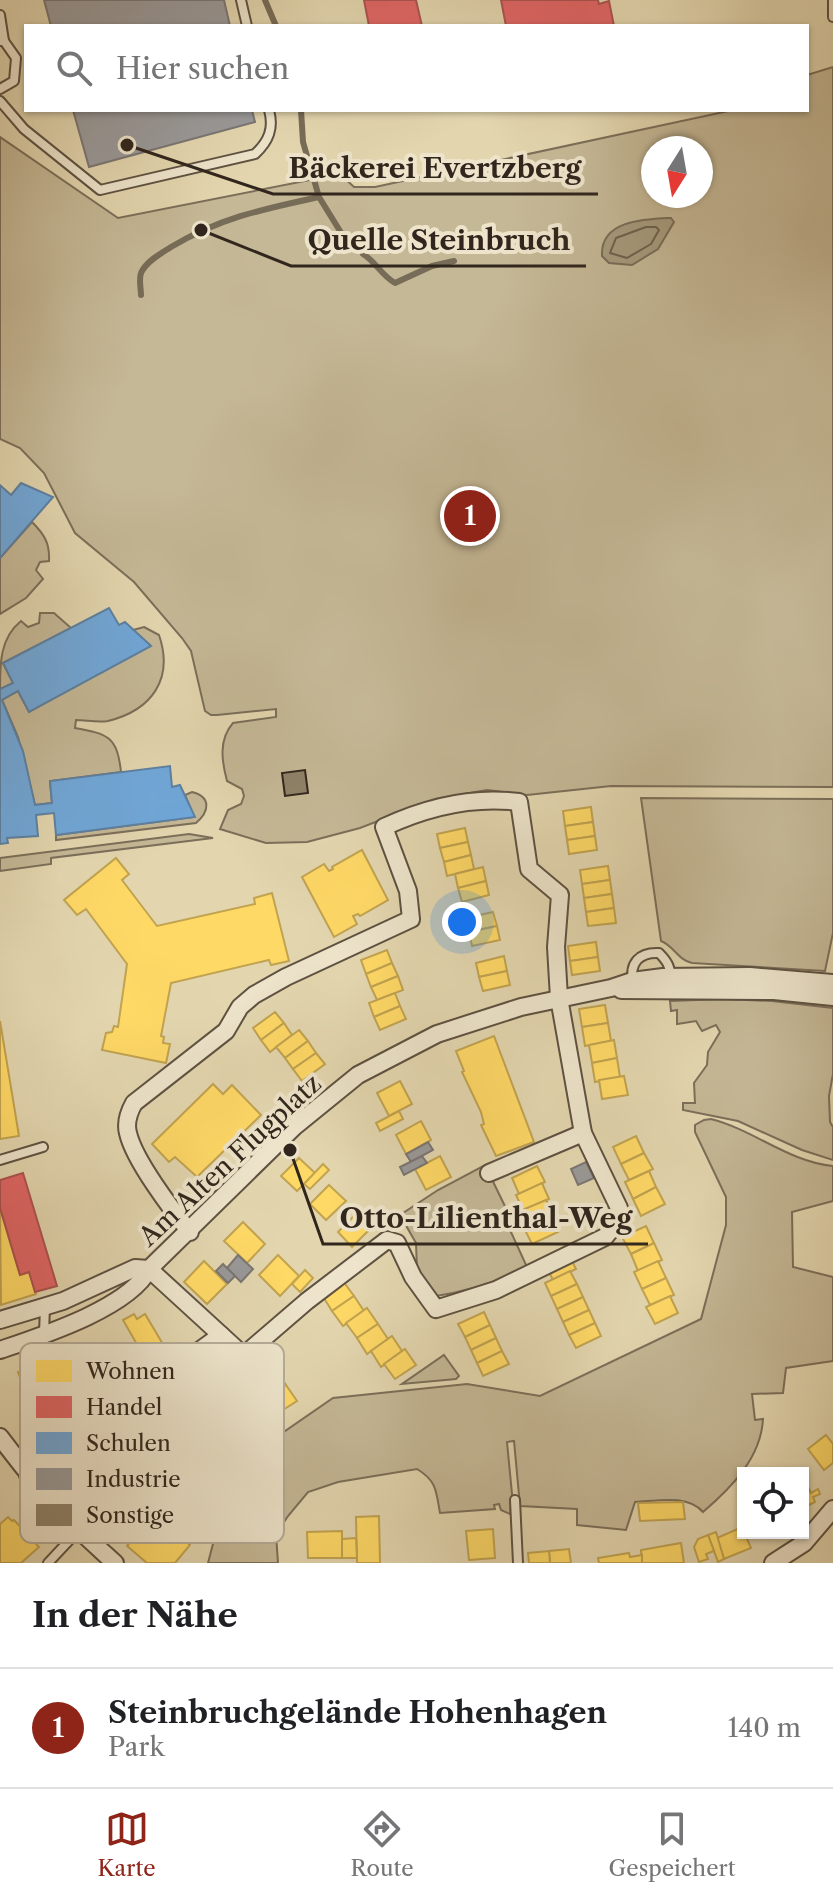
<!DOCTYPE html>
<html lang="de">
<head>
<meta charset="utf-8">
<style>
	:root { --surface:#fff; --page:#f2f2f2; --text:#202124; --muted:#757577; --line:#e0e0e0; --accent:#8f2418 }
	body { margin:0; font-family:"Libre Caslon Text",serif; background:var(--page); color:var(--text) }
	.controls { position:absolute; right:24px; bottom:24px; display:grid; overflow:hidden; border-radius:0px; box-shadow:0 2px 6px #0004 }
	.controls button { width:72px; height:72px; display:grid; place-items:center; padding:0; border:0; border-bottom:2px solid var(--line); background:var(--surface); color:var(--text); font:40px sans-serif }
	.compass { position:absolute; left:641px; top:136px; width:72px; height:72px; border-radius:50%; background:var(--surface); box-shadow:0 2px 6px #0004; rotate:191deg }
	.you { position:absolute; left:462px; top:922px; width:28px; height:28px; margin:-20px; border:6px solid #fff; border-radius:50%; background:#1a73e8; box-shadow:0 0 0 12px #1a73e833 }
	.badge { display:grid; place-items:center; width:52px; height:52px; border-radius:50%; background:var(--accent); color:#fff; font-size:26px; font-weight:700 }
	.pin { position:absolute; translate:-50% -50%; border:4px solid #fff; box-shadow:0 2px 8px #0006 }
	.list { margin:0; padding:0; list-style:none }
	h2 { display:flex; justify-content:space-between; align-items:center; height:104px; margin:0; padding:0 32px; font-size:34px }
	h2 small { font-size:26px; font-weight:400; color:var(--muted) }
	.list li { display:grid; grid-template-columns:52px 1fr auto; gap:24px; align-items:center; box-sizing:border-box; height:120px; padding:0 32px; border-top:2px solid var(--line) }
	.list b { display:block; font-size:30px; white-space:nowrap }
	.list p { margin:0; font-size:26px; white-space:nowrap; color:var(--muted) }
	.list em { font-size:26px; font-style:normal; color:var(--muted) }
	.icon { flex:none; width:44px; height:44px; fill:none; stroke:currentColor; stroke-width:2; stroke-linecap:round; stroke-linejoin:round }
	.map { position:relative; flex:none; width:833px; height:1563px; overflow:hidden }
	.search { position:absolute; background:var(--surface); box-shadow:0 2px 6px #0004; left:24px; right:24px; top:24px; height:88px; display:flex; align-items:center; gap:20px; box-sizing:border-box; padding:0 28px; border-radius:0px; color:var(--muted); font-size:30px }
	.sheet { height:224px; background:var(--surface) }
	nav { display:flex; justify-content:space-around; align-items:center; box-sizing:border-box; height:112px; border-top:2px solid var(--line); background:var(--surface); font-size:22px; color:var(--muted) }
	nav a { display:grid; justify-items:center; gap:4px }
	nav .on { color:var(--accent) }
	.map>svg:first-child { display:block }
</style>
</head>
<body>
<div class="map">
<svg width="833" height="1563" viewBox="0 0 833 1563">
	<rect width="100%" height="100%" fill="#e3d6af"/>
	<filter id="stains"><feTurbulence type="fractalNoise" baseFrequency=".0025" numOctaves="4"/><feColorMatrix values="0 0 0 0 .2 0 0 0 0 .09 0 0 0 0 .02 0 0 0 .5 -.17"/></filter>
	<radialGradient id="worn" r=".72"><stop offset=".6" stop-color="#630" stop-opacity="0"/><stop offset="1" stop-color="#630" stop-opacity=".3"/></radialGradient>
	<g fill="#c5b896" stroke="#7b6f5a" stroke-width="2" fill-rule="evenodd">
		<path d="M833 67V787L611 786 527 795 487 790 435 799 360 828 307 842 266 843 220 829 228 810 241 804 244 796 242 789 227 781C222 762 218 740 233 723L276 717V709L217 715H211L205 711 191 651 182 638 134 582 75 533 44 473 20 448 0 439V137L118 218 340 174 354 187H375L733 110H807V75ZM653 148H701V196H653Z"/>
		<path d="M32 522C44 534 50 543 49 561L40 562 36 570 43 579 26 598 0 614V558Z"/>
		<path d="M40 613H54L71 628 3 663 13 683 0 689C0 663 0 638 21 621L28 627 39 623Z"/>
		<path d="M144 627 159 635C174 679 152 710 108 721 98 723 86 720 76 720L75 728C108 734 117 736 121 772L50 781 52 803 35 805 18 737 2 700 18 691 29 712 150 645 133 630Z"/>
		<path d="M192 792C212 797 209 812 196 823L56 840V835L194 817 185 795Z"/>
		<path d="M641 798 833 799V933L825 971 692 963C678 960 674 946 661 941Z"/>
		<polygon points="189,834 213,838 51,858 51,864 0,871 0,858"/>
		<polygon points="723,999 772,1001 833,1008 833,1074 829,1096 830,1122 833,1127 833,1160 802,1150 738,1121 683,1110 683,1103 695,1103 694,1083 707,1065 708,1052 720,1032 716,1025 702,1031 696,1021 677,1024 677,1010 671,1011 670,1001"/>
		<path d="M711 1119C754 1130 789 1162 833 1166V1201L792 1212 793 1267 833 1277V1361L786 1368 783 1393 752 1394 755 1420 763 1419C761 1458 731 1488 703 1512 687 1494 657 1501 635 1502L626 1530 577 1525V1509L520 1506 514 1441 507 1442 512 1494 510 1514 501 1510 499 1504 494 1505 495 1509 440 1513C436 1491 437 1481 417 1469L338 1482 308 1492 288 1516 276 1534 278 1563H208L233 1467 333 1398 467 1384 540 1396 701 1319 726 1225V1197L695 1132V1125L704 1120Z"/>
		<path d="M485 1165 515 1227 510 1230 527 1267C497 1282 470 1291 436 1296L417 1270 416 1243 400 1215 438 1190Z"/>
		<polygon points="444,1355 459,1376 456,1379 402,1384"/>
	</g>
	<path fill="#a69a7d" stroke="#776c57" stroke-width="2" d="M671 218 674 222 658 249 632 265 609 263 602 256C600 220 645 219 671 218Z"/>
	<g fill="#ffd966" stroke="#c1a350" stroke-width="2">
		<polygon points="591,807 593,822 565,826 563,811"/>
		<polygon points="593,822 595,836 567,840 565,826"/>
		<polygon points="465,828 468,842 440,848 437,834"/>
		<polygon points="595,836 597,850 569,854 567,840"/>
		<polygon points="468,842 471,855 444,862 440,848"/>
		<polygon points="362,850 388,900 360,916 358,914 353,916 357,924 334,937 302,877 324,864 329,871 333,869 332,867"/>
		<polygon points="471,855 474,869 447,876 444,862"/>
		<polygon points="116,858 129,874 122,880 157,926 255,904 254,898 272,893 289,961 271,965 269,960 171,983 161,1036 164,1037 163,1043 170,1044 166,1063 102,1050 106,1033 112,1032 114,1026 118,1027 127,964 86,909 77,915 64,900"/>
		<polygon points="608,866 610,880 582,884 580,870"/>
		<polygon points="483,867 486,881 458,888 455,874"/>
		<polygon points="610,880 612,894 584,898 582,884"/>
		<polygon points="486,881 489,895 462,902 458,888"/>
		<polygon points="612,894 614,908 586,912 584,898"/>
		<polygon points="614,908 616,923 588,926 586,912"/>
		<polygon points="493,912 497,926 469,932 466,918"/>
		<polygon points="497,926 500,940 472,946 469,932"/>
		<polygon points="596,942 598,957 570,961 568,946"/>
		<polygon points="387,950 392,963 366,974 361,960"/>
		<polygon points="504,956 507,971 479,977 476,963"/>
		<polygon points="598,957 600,971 572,975 570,961"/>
		<polygon points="392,963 398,976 371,987 366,974"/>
		<polygon points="507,971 510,985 483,991 479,977"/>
		<polygon points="398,976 403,990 377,1000 371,987"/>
		<polygon points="395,993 400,1006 374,1017 369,1003"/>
		<polygon points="605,1005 608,1023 582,1027 579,1009"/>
		<polygon points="400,1006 406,1019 380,1030 374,1017"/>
		<polygon points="275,1012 284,1023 261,1040 253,1028"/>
		<polygon points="0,1021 19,1136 0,1139"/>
		<polygon points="284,1023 292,1035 270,1052 261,1040"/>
		<polygon points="608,1023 611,1041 585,1046 582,1027"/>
		<polygon points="299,1030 308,1041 285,1058 276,1047"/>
		<polygon points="494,1036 534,1142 496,1156 481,1125 484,1124 481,1112 462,1072 464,1071 456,1051"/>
		<polygon points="614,1040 617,1058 592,1063 589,1045"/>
		<polygon points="308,1041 316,1053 293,1069 285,1058"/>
		<polygon points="316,1053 325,1064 302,1081 293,1069"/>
		<polygon points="617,1058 620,1077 595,1082 592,1063"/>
		<polygon points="624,1076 628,1095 602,1099 599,1080"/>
		<polygon points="400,1081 412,1104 389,1116 377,1093"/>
		<polygon points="213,1084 223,1094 232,1085 261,1115 197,1177 175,1157 169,1162 152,1144"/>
		<polygon points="399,1111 403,1119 380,1131 376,1123"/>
		<polygon points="421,1121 431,1140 406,1154 396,1135"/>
		<polygon points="636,1136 644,1153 621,1164 613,1147"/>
		<polygon points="644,1153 653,1169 629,1180 621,1164"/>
		<polygon points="440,1156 451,1177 426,1190 415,1169"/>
		<polygon points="299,1158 315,1173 297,1191 281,1176"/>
		<polygon points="323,1164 329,1170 310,1189 304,1184"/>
		<polygon points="537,1166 545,1182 519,1194 512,1178"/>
		<polygon points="649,1171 656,1187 633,1199 625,1182"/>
		<polygon points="542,1183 549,1199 523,1210 516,1195"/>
		<polygon points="329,1185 346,1201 326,1220 310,1204"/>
		<polygon points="656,1187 665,1204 641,1216 633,1199"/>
		<polygon points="546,1200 554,1215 528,1227 520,1211"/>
		<polygon points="0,1208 20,1275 29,1272 36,1294 1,1305"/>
		<polygon points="359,1211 373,1226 352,1247 338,1232"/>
		<polygon points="550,1216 558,1232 532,1244 524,1228"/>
		<polygon points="243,1222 265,1244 247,1263 224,1241"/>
		<polygon points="646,1226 654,1243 631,1254 622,1237"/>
		<polygon points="654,1243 662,1260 638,1271 631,1254"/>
		<polygon points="278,1255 299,1276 280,1296 259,1275"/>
		<polygon points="204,1261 227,1284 207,1304 184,1282"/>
		<polygon points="572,1261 576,1269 553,1280 549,1272"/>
		<polygon points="658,1261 666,1278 642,1289 634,1272"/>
		<polygon points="305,1270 313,1278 300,1292 292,1284"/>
		<polygon points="570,1271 577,1284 551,1296 545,1283"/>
		<polygon points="666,1278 674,1295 650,1305 642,1289"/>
		<polygon points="343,1281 354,1296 332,1311 322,1295"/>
		<polygon points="577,1284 583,1297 557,1309 551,1296"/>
		<polygon points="354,1296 364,1311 343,1326 332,1311"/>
		<polygon points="670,1296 678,1313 655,1324 646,1307"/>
		<polygon points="583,1297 589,1310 563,1322 557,1309"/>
		<polygon points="367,1308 378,1324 357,1338 346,1323"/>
		<polygon points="589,1310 595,1323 569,1335 563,1322"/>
		<polygon points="484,1312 490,1325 465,1337 458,1324"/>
		<polygon points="134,1314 137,1319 145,1314 164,1346 156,1351 159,1356 147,1362 123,1320"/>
		<polygon points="595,1323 601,1336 576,1348 569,1335"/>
		<polygon points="378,1324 388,1339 367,1354 357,1338"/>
		<polygon points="490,1325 496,1338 471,1350 465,1337"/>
		<polygon points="392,1336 402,1351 381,1367 371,1351"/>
		<polygon points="496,1338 502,1351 477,1363 471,1350"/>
		<polygon points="405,1349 416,1365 395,1379 384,1364"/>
		<polygon points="502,1351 509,1364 483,1376 477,1363"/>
		<polygon points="30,1368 32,1373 41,1369 55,1404 45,1408 47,1413 35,1418 18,1372"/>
		<polygon points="276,1370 286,1385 265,1400 254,1385"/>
		<polygon points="286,1385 297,1401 275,1415 265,1400"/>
		<polygon points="826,1435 833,1444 833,1463 824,1470 808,1449"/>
		<polygon points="803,1477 811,1493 818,1489 820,1494 813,1497 815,1502 803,1508"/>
		<polygon points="683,1502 685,1519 640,1521 638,1503"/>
		<polygon points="153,1515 190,1545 175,1563 147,1563 127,1546"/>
		<polygon points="379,1516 380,1563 357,1563 356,1517"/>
		<polygon points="8,1517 12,1521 14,1520 39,1547 21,1563 0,1563 0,1524"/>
		<polygon points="742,1527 751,1548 724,1559 717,1538"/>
		<polygon points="493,1529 495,1558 469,1560 466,1531"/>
		<polygon points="342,1531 342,1558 308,1558 307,1532"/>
		<polygon points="716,1532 724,1559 718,1562 708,1535"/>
		<polygon points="708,1535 714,1551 706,1554 708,1559 699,1562 694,1547 698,1539"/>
		<polygon points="356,1538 357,1558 342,1558 342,1539"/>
		<polygon points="681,1543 684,1563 642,1563 641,1550"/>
		<polygon points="569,1549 571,1563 550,1563 549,1551"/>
		<polygon points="549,1551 550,1563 529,1563 528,1553"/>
		<polygon points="629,1553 630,1557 642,1555 642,1563 599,1563 598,1558"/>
	</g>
	<g fill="#e06666" stroke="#ac5350" stroke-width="2">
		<polygon points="364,0 416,0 422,26 369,26"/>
		<polygon points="501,0 598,0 599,4 609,1 614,26 506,26"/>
		<polygon points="23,1173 57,1286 35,1292 29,1272 20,1275 0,1208 0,1180"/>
	</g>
	<g fill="#6fa8dc" stroke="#5c81a3" stroke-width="2">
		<polygon points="21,483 53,497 0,558 0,485 11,495"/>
		<polygon points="109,608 119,625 125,622 151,646 29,712 18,691 2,700 23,751 35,805 52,803 50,781 170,766 172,787 180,785 195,817 56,835 54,813 36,815 38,836 7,838 8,843 0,844 0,689 13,683 3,663"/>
	</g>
	<g fill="#999" stroke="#7a7674" stroke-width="2">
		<polygon points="44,0 224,0 230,26 51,26"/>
		<polygon points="73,110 252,110 255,122 89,167"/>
		<polygon points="428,1142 433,1150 411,1162 406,1154"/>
		<polygon points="422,1156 427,1163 404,1175 400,1167"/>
		<polygon points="586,1162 594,1178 578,1185 571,1169"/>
		<polygon points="238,1255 253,1269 241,1282 227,1268"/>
		<polygon points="223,1264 235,1276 228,1283 216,1271"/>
	</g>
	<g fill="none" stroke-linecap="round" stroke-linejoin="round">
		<polygon stroke="#6c604d" stroke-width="2" points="646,227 656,227 659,230 651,244 627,258 610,253 616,238"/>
		<g stroke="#776c57" stroke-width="6">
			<polyline points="265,0 276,26"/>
			<polyline points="301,110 303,142 319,197 348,244"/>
			<path d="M363 254C376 262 381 275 395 283L432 266 454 261"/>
			<path d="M141 295C141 288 138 277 142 271 148 260 162 253 171 247 222 217 264 209 319 197"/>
		</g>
	</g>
	<polygon fill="#8e8269" stroke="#31261d" stroke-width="2" points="305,770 308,793 285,796 282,773"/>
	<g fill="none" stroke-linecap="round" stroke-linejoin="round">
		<defs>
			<g id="service">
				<polyline points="241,0 247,26"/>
				<polyline points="833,0 833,17"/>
				<polyline points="0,15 4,41"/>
				<polyline points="0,41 4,41 16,58 14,81 0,89"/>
				<path d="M0 101 24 129 100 190 255 154C269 141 274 128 269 110"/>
				<path d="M633 983C629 963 639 952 659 953 667 961 670 966 671 978"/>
				<polyline points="0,1160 43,1147"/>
				<polyline points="44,1334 45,1306"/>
				<polyline points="515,1500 518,1563"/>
				<polyline points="48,1563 79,1530"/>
			</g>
			<g id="minor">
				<polyline points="621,990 774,991 833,997"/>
				<polyline points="489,1173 583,1133"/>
				<polyline points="149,1269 244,1356"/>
				<polyline points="0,1320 63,1301 135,1268 149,1269"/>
				<path d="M0 1350C41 1336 129 1308 149 1269L294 1127 358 1075 437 1034 521 1007 611 988 632 981 663 977 750 976 833 983"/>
				<polyline points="208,1382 192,1356 221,1335"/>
				<path d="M0 1437C34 1483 72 1526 115 1563"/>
				<path d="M28 1475 142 1424 228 1369 307 1301 387 1240 397 1243 413 1277 436 1309 496 1290 605 1237 614 1226 619 1208 583 1133 559 998 556 947 560 895 529 869 519 802C472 796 427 807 384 827L408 891 411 919 286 977 254 995 240 1007 226 1031 134 1103C129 1112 125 1122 128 1133 134 1160 172 1210 190 1232"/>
				<polyline points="773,1563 804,1543 833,1509"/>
			</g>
		</defs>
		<use href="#service" stroke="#5e5242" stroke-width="12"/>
		<use href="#minor" stroke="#5e5242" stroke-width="20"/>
		<use href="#service" stroke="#ede4cb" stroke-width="8"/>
		<use href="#minor" stroke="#ede4cb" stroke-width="16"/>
	</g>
	<g text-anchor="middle" stroke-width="8" stroke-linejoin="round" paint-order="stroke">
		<g font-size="26" fill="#31261d" stroke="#ede4cb">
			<text transform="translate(230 1160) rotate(-43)" y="9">Am Alten Flugplatz</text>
		</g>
	</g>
	<rect x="20" y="1343" width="264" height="200" rx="12" fill="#ede4cb" stroke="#b5ab97" stroke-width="2"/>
	<rect x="36" y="1360" width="36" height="22" fill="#ffd966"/>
	<rect x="36" y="1396" width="36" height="22" fill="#e06666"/>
	<rect x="36" y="1432" width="36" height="22" fill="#6fa8dc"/>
	<rect x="36" y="1468" width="36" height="22" fill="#999"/>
	<rect x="36" y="1504" width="36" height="22" fill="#8e8269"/>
	<g font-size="22" fill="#31261d">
		<text x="86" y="1379">Wohnen</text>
		<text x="86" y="1415">Handel</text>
		<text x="86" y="1451">Schulen</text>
		<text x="86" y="1487">Industrie</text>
		<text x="86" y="1523">Sonstige</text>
	</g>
	<path fill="none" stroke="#31261d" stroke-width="3" d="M127 145L273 194H598M201 230L291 266H586M290 1150L323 1244H648"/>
	<g fill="#31261d" stroke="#ede4cb" stroke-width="3">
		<circle cx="127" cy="145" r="8"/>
		<circle cx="201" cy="230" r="8"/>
		<circle cx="290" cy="1150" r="8"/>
	</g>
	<g font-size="28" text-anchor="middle" font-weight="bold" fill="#31261d" stroke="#ede4cb" stroke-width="8" stroke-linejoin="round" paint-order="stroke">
		<text x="435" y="178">Bäckerei Evertzberg</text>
		<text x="439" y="250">Quelle Steinbruch</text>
		<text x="486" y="1228">Otto-Lilienthal-Weg</text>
	</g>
	<rect width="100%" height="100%" filter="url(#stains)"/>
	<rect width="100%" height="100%" fill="url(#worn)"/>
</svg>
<div class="controls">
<button><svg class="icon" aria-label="locate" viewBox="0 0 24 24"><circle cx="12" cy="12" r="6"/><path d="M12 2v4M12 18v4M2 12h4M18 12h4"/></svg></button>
</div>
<svg class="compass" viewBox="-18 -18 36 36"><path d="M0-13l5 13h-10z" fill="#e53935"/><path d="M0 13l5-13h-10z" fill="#757577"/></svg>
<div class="you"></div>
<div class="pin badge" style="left:470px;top:516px">1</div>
<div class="search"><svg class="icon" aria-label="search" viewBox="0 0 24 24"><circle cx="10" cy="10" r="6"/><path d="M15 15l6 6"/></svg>Hier suchen</div>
</div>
<section class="sheet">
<h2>In der Nähe<small></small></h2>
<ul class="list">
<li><span class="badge">1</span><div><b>Steinbruchgelände Hohenhagen</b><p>Park</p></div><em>140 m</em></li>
</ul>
</section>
<nav>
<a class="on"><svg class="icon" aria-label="map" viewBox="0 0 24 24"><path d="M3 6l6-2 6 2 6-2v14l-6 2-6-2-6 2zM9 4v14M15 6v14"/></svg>Karte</a>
<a><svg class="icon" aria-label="directions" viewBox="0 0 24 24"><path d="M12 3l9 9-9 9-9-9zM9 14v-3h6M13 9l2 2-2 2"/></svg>Route</a>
<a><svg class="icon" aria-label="saved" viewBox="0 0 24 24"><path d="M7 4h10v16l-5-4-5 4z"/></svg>Gespeichert</a>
</nav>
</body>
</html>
